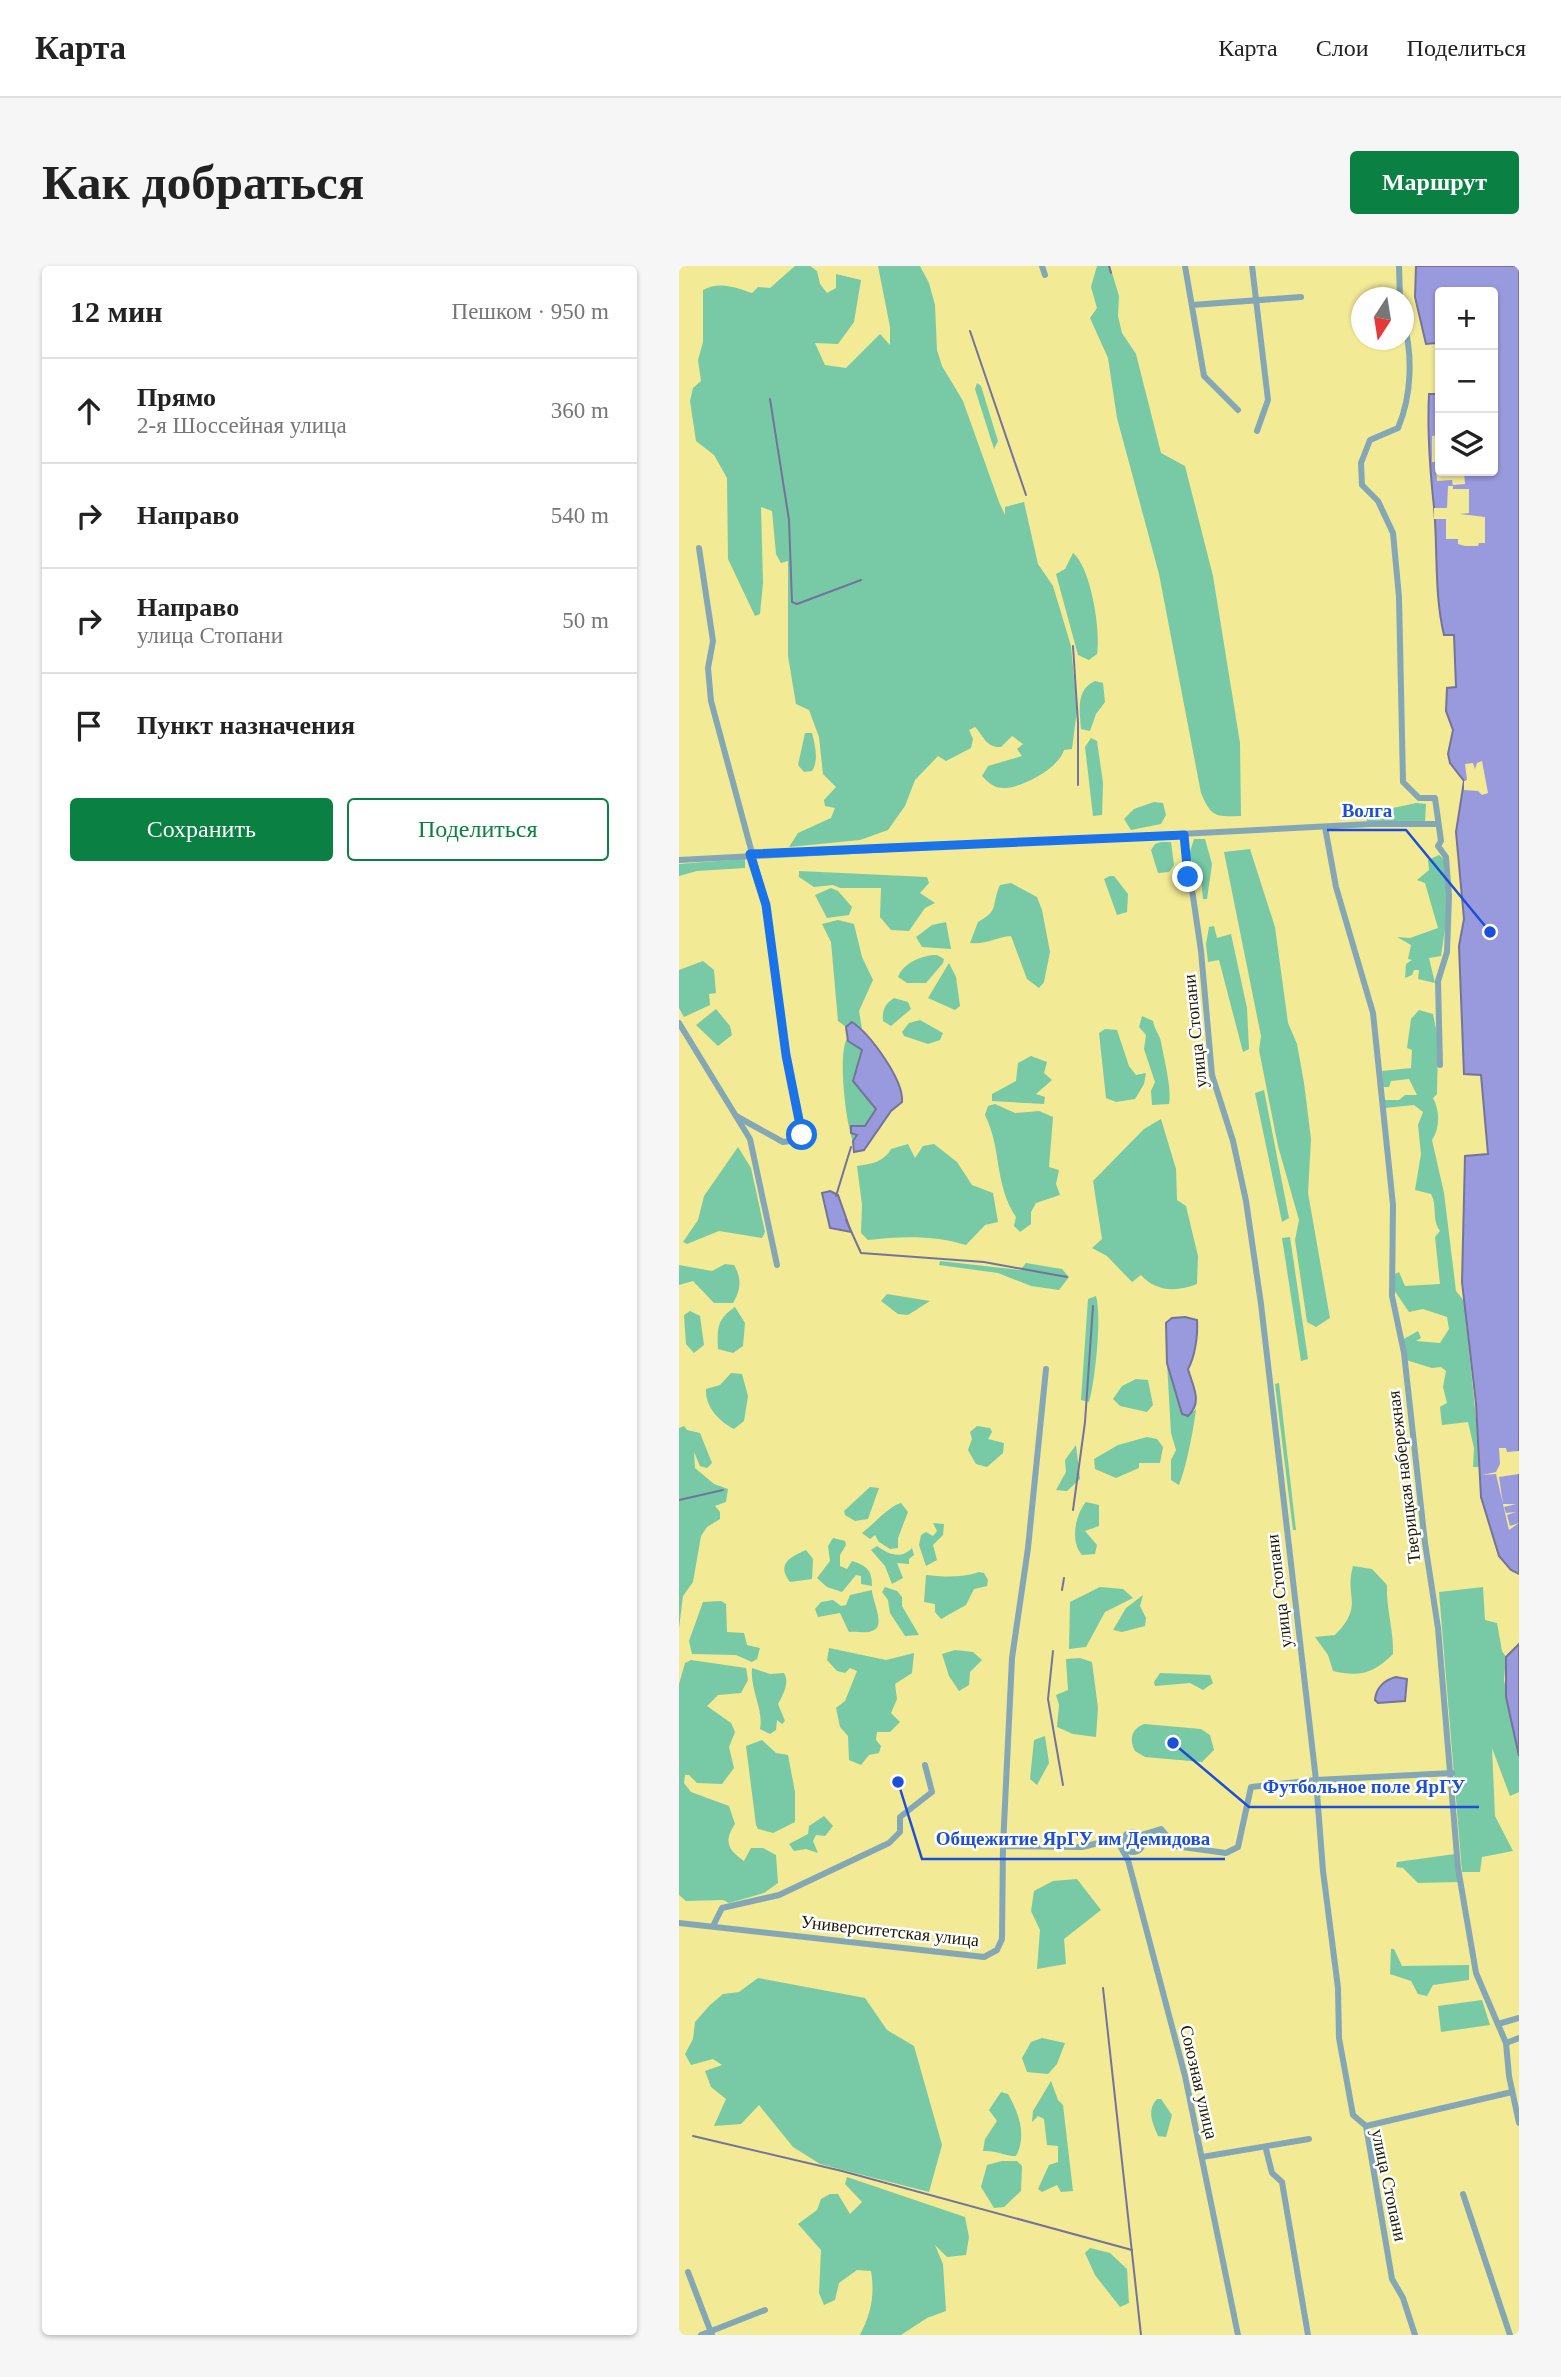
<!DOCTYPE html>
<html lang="ru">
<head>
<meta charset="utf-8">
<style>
	:root { --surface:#fff; --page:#f6f6f6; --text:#222; --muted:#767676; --line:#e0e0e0; --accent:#0b8043 }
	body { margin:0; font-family:Georgia,serif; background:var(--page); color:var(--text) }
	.controls { position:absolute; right:21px; top:21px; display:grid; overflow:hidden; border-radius:7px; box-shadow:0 2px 5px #0004 }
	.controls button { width:63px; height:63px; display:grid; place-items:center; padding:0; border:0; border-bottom:2px solid var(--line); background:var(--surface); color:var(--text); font:35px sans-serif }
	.compass { position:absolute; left:672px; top:21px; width:63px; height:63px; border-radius:50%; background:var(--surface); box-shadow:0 2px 5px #0004; rotate:192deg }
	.stop { position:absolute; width:21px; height:21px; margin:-16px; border:5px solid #1a73e8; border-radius:50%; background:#fff }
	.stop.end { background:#1a73e8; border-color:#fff; box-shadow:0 2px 7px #0008 }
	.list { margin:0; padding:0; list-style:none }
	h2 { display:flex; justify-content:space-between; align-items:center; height:91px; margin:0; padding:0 28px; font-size:30px }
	h2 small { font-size:23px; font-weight:400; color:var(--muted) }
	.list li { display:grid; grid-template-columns:46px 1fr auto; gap:21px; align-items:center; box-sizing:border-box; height:105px; padding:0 28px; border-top:2px solid var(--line) }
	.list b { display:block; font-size:26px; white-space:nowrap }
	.list p { margin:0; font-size:23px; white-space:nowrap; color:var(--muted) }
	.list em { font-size:23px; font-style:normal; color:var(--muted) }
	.actions { display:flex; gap:14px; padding:21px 28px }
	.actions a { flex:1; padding:16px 0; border:2px solid var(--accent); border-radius:7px; text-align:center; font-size:24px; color:var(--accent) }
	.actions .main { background:var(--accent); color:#fff }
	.icon { flex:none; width:38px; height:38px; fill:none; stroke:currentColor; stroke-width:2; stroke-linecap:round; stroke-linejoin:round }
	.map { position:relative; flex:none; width:840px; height:2069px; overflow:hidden; border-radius:7px }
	header { display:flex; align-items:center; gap:42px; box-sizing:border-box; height:98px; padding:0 35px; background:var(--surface); border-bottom:2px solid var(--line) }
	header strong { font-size:33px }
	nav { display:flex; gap:38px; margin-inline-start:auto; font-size:24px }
	.intro { display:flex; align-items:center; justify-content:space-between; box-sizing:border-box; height:168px; padding:0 42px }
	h1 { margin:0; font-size:49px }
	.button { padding:18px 32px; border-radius:7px; background:var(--accent); color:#fff; font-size:24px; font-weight:700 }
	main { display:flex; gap:42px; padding:0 42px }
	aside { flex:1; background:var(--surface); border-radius:7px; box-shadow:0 2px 5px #0004 }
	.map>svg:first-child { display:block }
</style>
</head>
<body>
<header>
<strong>Карта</strong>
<nav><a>Карта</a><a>Слои</a><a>Поделиться</a></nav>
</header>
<div class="intro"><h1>Как добраться</h1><a class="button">Маршрут</a></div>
<main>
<aside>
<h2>12 мин<small>Пешком · 950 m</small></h2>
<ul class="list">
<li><svg class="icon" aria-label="ahead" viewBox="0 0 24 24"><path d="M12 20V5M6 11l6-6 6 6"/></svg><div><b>Прямо</b><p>2-я Шоссейная улица</p></div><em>360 m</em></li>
<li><svg class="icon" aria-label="right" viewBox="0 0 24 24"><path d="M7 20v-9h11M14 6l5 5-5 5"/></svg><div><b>Направо</b></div><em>540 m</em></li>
<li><svg class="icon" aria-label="right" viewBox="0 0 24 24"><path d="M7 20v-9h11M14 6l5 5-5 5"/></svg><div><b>Направо</b><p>улица Стопани</p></div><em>50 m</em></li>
<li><svg class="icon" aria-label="arrive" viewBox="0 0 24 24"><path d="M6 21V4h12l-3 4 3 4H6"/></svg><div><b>Пункт назначения</b></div></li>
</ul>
<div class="actions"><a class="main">Сохранить</a><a>Поделиться</a></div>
</aside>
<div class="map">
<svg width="840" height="2069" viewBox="0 0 840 2069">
	<rect width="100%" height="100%" fill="#f2ea95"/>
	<g fill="#77caa5">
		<path d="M116 0H131L138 5 141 18 148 27 157 22V8L182 14 175 56 159 78 136 77 146 99 167 102 201 68 211 79V61L199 0H241L250 17 256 39 258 84 263 100 284 135 320 236 326 249V241L345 236 359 298 374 320 392 380 398 444 393 483 385 484C380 502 344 521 327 522 316 523 310 517 303 510L309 500 343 490 338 483 344 478 333 470 322 481C307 482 304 469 296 461L290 464 294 473 292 482 267 495 259 490 236 514 226 540 209 564 181 574 110 581 119 567 152 552 156 542 146 540 145 534 157 521 144 508 140 471 130 444 117 438 109 390V295L102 297 97 288 93 245 82 241 84 317 81 348 76 350 49 293 48 212 35 189 17 175 11 135 14 122 22 115 19 94 24 76V24C40 15 56 21 73 27L79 21 91 22Z"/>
		<path d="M418 0H431L440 30 439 50 443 67 457 88 482 187 506 200 534 310 561 477 562 550C537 551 532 551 522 527L480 308 438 152 429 92 411 52 418 42 412 21Z"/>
		<polygon points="298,117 302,120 319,175 315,183 296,123"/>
		<path d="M394 287C412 301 422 366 418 388L410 394 399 389 377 308 386 303Z"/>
		<path d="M416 415 424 417 426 436 417 448 411 465 402 463C401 445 396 424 416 415Z"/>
		<path d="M126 467H133C136 479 140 495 133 505L125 506 119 499Z"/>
		<polygon points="412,472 418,475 424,517 423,549 414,550 406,481"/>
		<polygon points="475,536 484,537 487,549 482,558 452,564 445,553 455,543"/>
		<polygon points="737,537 747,538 746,555 688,555 687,548"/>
		<polygon points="515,573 526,573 533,598 528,633 524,633 522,612 512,611 509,592"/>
		<polygon points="482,576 492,576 495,599 490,606 479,607 472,584 476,578"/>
		<polygon points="571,583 596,661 609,757 618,778 625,817 632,873 629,927 651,1052 637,1061 628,1056 616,974 620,954 599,880 580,784 582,770 545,586"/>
		<polygon points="760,589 766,594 768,649 762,690 750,692 756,717 739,713 740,704 735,704 733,709 726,712 727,698 733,694 729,693 732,679 718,671 731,672 759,662 746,617 738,614 750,604 749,594"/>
		<polygon points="66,593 66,602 18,605 0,610 0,598"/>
		<polygon points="120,605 248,611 250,617 241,627 256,637 246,642 230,665 212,664 201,651 202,622 161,622 154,619 135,621 120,611"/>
		<polygon points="431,610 435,610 449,628 448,646 438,649 425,613"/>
		<path d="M332 617 358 631 363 644 371 686 365 716 360 722 348 713 332 670C317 671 307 679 291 677L299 656C321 644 312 639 321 619Z"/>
		<polygon points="152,622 159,625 173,641 170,649 148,652 136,629"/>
		<polygon points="159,654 175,658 183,691 194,714 180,745 183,763 173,757 167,761 159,755 152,676 143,658"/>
		<polygon points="267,656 272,683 243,681 237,671 253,659"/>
		<polygon points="535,660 538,672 552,668 568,742 570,783 564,786 540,694 529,696 527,678 530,661"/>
		<path d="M258 689 265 693 264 697 247 717H228L219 711C224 697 243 689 258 689Z"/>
		<polygon points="24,695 35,704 37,727 30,728 31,739 5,751 0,742 0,704"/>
		<polygon points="270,697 277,711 281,740 276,744 249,732"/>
		<path d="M215 732 229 736 232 743 212 760 204 755C203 744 206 738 215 732Z"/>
		<polygon points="37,743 51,760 53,769 39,780 17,759"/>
		<path d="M740 744 754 748 759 773 758 828 754 832C761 845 761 862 753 874L765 927 777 1025 785 1035 802 1201H794L795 1182 789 1156 763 1159 761 1141 768 1137 764 1121 767 1105 762 1101 753 1102 727 1094 723 1074 739 1065 742 1072 737 1075 761 1077 770 1063 768 1051 744 1043 730 1046 715 1024 714 1009 720 1006 726 1020 761 1018 756 971 761 965C752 952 759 941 752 928L736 924 742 888 739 859 744 846 735 839 706 842 704 834H720L726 829H738L730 813 712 815 710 821H704L703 805 732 802 733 784 728 782 732 753Z"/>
		<path d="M463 750 474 755C475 763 481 769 482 776 485 792 493 824 490 838L473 839 472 825 476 816 465 783 467 769 460 761Z"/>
		<polygon points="241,754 264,767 261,774 249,778 225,770 223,766 230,757"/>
		<polygon points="426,763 438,764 450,800 457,809 467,807 465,818 456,833 437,836 427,832 420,767"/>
		<path d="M169 771 183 784 175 815 197 843 186 860 177 859 178 869 174 875C167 857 158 785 169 771Z"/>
		<polygon points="352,790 368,796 365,807 373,814 357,828 366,831 365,838 313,835 313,828 337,815 339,797"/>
		<polygon points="585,824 610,952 603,956 576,827"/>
		<path d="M316 838 336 847 360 845 374 851 370 901 380 904 377 918 381 929 357 937 352 946V958L341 966 335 960 337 951C315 918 323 883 306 849L309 840Z"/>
		<path d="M482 853 497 903 498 934 507 940 519 990 518 1018C498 1026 477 1026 462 1009L453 1016 428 990 413 982 423 973 414 915 465 863Z"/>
		<path d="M229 878 236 892 244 880 255 878 278 896 293 919 314 927 319 956 306 959 287 979C256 969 221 970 189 974L182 967 183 939 178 900C192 898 205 896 212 883Z"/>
		<polygon points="59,881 72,902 86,966 83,972 40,965 8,978 4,976 19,954 25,930"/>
		<polygon points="611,971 629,1093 622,1095 603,972"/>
		<polygon points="261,995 341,1004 347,997 383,1003 390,1011 380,1024 352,1020 319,1007 260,999"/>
		<path d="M46 998 55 999C63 1012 62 1024 54 1037H35L14 1015 0 1019V999L33 1005Z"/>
		<polygon points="208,1028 251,1035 229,1049 219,1048 202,1035"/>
		<path d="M417 1030C423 1051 416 1115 410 1136L402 1134 409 1033Z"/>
		<path d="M56 1041 66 1057 64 1080 54 1087 39 1083C38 1062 38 1053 56 1041Z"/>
		<polygon points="11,1045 21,1050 25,1079 15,1087 7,1078 5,1049"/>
		<path d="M488 1097 503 1148 509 1150 517 1143C515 1161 507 1203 500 1219L492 1214V1194L497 1184 492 1167Z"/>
		<path d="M52 1107 63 1108 69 1130 65 1155 55 1163C40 1155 26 1141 27 1123L41 1119Z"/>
		<polygon points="457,1113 469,1114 474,1139 468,1146 441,1140 434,1133 443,1120"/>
		<polygon points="600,1117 617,1264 614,1264 596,1118"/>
		<polygon points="5,1160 8,1164 21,1167 33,1197 28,1202 21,1200 15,1186 16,1202 35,1218 49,1223 47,1236 36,1240 41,1246 41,1253 28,1261 22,1270 14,1316 4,1330 0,1362 0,1162"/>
		<polygon points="298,1160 311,1162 313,1166 309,1173 325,1177 324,1187 308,1201 297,1198 289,1184 293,1173 291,1166"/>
		<polygon points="468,1171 478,1173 484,1181 481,1197 460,1197 460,1202 437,1212 416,1203 415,1193 439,1179"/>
		<polygon points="397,1179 401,1213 388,1225 377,1224 387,1206 386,1194"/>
		<polygon points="191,1221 200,1222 189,1253 176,1255 166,1249 165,1245"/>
		<path d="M407 1236 420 1239V1260L406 1265 418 1279 416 1288 403 1289C391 1276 396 1249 407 1236Z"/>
		<path d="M222 1237 229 1246 219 1272V1282L211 1283 200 1276 196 1269 191 1273 183 1267C195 1258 210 1240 222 1237Z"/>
		<polygon points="254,1257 265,1258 264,1269 254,1279 258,1294 247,1300 240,1279 242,1269 247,1266 254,1270 258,1265"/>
		<path d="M154 1272 166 1275 167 1279 161 1289V1300L168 1303 173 1295C188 1300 193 1304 193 1320L182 1318V1310L177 1309 163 1326 148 1321 138 1312 151 1295 149 1280Z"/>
		<path d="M198 1280C209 1288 222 1294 233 1282L235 1289 230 1293V1298L218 1297 224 1312 213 1318 206 1300 192 1284Z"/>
		<path d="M127 1284 134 1293 133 1313 111 1316C97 1298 111 1291 127 1284Z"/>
		<path d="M674 1300 693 1303 708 1319C707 1343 715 1365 714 1388 694 1408 680 1411 654 1405L649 1389 636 1371 656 1369C686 1339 665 1332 674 1300Z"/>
		<path d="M300 1306 305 1307 309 1314 308 1320 295 1323 287 1339 262 1353 256 1346V1338L245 1336 247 1309C264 1311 283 1312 300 1306Z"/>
		<polygon points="206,1321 218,1325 223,1331 223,1340 240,1369 226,1370 211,1347 209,1334 203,1326"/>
		<polygon points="421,1321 444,1323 454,1332 426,1346 407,1381 390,1383 391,1336"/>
		<polygon points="804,1321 806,1354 818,1357 823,1385 827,1391 825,1414 840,1490 840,1526 831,1530 813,1482 816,1550 834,1585 803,1591 801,1606 783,1606 760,1326"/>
		<path d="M193 1324C193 1335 208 1361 193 1365 187 1368 177 1365 170 1366L161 1347 139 1351 136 1343 142 1336 154 1334 162 1340 167 1339 171 1329Z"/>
		<polygon points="464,1329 461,1340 467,1352 466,1360 443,1366 434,1364 447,1342"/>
		<polygon points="42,1335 47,1338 48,1366 65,1367 68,1379 81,1382 78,1393 73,1396 57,1389 13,1388 10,1375 24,1336"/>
		<polygon points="150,1382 207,1394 235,1387 233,1407 216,1418 218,1433 212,1447 221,1456 211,1466 198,1466 197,1474 202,1480 200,1487 190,1489 182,1499 170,1494 169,1470 161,1461 157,1442 166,1435 178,1405 171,1402 166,1407 158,1405 148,1394"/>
		<polygon points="276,1384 294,1386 303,1394 291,1406 290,1419 280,1425 270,1410 263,1388"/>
		<polygon points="401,1392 413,1396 419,1442 417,1471 394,1468 378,1461 380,1439 377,1429 389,1424 387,1393"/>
		<path d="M12 1394 67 1402 69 1414 62 1427 39 1429 28 1440 52 1457 56 1466 50 1481 55 1502 43 1518 18 1517 10 1509H6L5 1517 12 1526 50 1540 56 1558C45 1575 48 1583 65 1595L72 1582H84L97 1589 99 1617 85 1627 50 1637 44 1634 7 1635 0 1629V1418L6 1397Z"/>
		<path d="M73 1402 91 1408 105 1407C111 1416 104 1429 99 1438L106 1455 103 1458 98 1454 97 1464 91 1468 81 1463C85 1444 71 1424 73 1402Z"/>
		<polygon points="481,1407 531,1409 534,1417 524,1424 511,1417 476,1420 475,1416"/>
		<path d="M465 1458 522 1463 531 1469 535 1484 523 1496 466 1491 456 1485C450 1474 452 1463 465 1458Z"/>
		<polygon points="366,1470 370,1497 358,1519 351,1513 355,1474"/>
		<polygon points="83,1474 97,1487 109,1489 116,1526 116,1556 94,1567 79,1563 77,1559 67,1480"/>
		<polygon points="145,1550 154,1560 146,1570 137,1569 134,1575 139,1587 127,1583 115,1585 110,1578 129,1568 130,1560"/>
		<polygon points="776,1588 779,1616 739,1617 724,1602 717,1601 718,1596"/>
		<polygon points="398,1613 422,1644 385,1673 387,1698 358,1703 361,1664 352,1645 355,1625 374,1615"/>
		<polygon points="712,1683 715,1683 723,1700 790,1699 790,1714 754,1719 748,1730 739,1728 732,1715 711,1708"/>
		<polygon points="79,1712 186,1732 208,1764 235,1780 263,1879 250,1926 141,1898 114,1881 80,1839 62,1858 35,1860 47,1833 32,1821 26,1805 43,1799 34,1793 12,1799 6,1788 14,1773 16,1756 31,1739 44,1728 60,1726"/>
		<polygon points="803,1734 811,1759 762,1766 759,1740"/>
		<polygon points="363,1772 386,1777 378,1798 369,1808 348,1806 343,1792 352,1776"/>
		<polygon points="372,1815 379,1834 384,1839 394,1925 382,1926 378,1919 363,1926 359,1923 370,1899 379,1896 379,1880 368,1879 365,1853 359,1850 353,1856 354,1845"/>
		<path d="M322 1826 329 1828C340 1847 348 1870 337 1890 325 1890 317 1884 304 1885L306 1873 318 1855 310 1844Z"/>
		<path d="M478 1833H482L493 1849 487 1871 479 1870C474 1857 467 1845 478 1833Z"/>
		<polygon points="323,1895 338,1895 343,1900 342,1925 325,1941 315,1942 302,1921 308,1899"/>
		<path d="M168 1911 286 1951 290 1971 287 1989 268 1991 256 1979 264 1998 267 2045 248 2052 222 2069H181C192 2047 196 2030 192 2005L178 2004 160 2017 156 2034 145 2039 140 2027 142 1984 119 1958 138 1944 142 1933 151 1928H159L171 1948 183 1936 166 1918Z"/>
		<polygon points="411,1982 431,1987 448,2003 450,2037 441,2041 416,2009 406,1987"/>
	</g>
	<g fill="#99d" stroke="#74739b" stroke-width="2" fill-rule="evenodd">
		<path d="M737 0H840V1308L832 1304 820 1290 802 1231 797 1137 783 1016 786 890 809 888 802 809 785 808 780 680 785 653 777 566 785 515 771 497 769 488 774 464 767 445 768 422 777 421 775 369H765C755 327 759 284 755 241 751 204 748 166 750 128H759L757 77 747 78 736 31ZM761 26H814V205H761Z"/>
		<path d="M173 756C191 768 225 814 223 836L212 845 185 884 175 886 174 875 178 869 172 867V860H186L197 843 174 815 183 784 169 775 167 761Z"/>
		<polygon points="151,925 159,929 172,966 151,962 143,927"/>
		<path d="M506 1051 518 1054C519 1069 516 1091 509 1103 514 1121 524 1136 509 1150L503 1148 488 1097 487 1057 493 1052Z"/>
		<polygon points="840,1378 840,1490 827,1431 827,1391"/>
		<path d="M717 1411 728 1413 726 1435 699 1437 696 1434C697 1422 705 1414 717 1411Z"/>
	</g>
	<g fill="#f2ea95">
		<polygon points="761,169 761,205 785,205 786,218 774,219 774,223 790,223 790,247 781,248 806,251 806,277 800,277 799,280 786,280 779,278 779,273 767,273 767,253 755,253 755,242 768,242 769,220 774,220 773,214 758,215 756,196 753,196 753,170"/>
		<polygon points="803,495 809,527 803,529 799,525 785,524 785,515 788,514 786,498 794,497 796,503 798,497"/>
		<polygon points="820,1182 827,1182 828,1186 840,1185 840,1208 820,1211 824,1238 837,1238 825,1241 827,1247 837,1246 828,1249 831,1260 840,1257 830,1264 817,1208 803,1209 817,1206 821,1198"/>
	</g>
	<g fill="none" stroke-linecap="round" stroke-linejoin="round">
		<g stroke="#74739b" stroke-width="2">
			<polyline points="430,0 432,7"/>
			<polyline points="291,65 347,229"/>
			<polyline points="91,133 110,254 113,336 118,338 182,314"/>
			<polyline points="394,380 399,457 399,519"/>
			<polyline points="157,930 172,881"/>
			<polyline points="167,954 182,987 305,996 388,1011"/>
			<polyline points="0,1234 44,1224"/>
			<polyline points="394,1244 406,1156 414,1040"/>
			<polyline points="383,1324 385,1312"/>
			<polyline points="374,1385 369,1433 384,1519"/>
			<polyline points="424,1722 462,2069"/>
			<polyline points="14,1870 163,1905 453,1984"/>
		</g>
		<g stroke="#83a7b5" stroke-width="6">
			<polyline points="363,0 366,9"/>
			<polyline points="506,0 525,110 559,144"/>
			<polyline points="573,0 589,134 578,165"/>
			<polyline points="720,0 721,32"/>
			<polyline points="513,39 622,31"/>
			<path d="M724 53C734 88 733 129 719 162L691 174 682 197 683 219 699 235 714 267 720 331 724 516 740 532H756L762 575 759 580 767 591 770 630 768 686 759 715 761 799"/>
			<polyline points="20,282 34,375 29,402 32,435 87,639 107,789 123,869 119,874 104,876 57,850"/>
			<polyline points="646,561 657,621 694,747 714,939 713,1030 725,1087 746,1277 759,1362 779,1602 797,1707 827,1777 830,1810 840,1857"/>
			<polyline points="505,569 522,685 533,809 554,875 567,935 582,1038 637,1514 644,1605 659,1722 660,1772 674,1849 687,1860 713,2013 724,2032 736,2069"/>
			<polyline points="0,594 692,558 758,558"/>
			<polyline points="0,757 71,873 98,999"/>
			<circle cx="454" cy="1576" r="10"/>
			<polyline points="462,1569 482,1563 496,1580 547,1587 559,1581 572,1521 637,1514 773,1507"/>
			<polyline points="438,1574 449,1594 506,1810 559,2069"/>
			<polyline points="324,1580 333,1392 349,1282 367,1103"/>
			<polyline points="0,1657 305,1691 318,1684 323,1673 324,1580 403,1581 444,1571"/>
			<polyline points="34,1660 43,1642 100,1629 210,1577 221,1566 221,1551 253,1526 246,1499"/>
			<polyline points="819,1758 840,1752"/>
			<polyline points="827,1777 840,1772"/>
			<polyline points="687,1860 833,1826"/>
			<polyline points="587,1883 593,1907 603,1916 629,2069"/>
			<polyline points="523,1891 630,1873"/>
			<polyline points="784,1928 831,2069"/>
			<polyline points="9,2006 33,2069"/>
			<polyline points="22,2069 86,2044"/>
		</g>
	</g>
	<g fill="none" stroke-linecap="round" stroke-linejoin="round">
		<polyline stroke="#1a73e8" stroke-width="9" points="123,869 107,789 87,639 71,588 505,569 509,611"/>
	</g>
	<g text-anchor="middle" stroke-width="5" stroke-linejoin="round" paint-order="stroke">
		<g font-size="18" fill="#1c1a01" stroke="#fff">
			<text transform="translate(516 765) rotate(-96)" y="6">улица Стопани</text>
			<text transform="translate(725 1211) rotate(-97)" y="6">Тверицкая набережная</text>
			<text transform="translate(600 1325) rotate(-97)" y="6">улица Стопани</text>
			<text transform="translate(211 1665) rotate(6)" y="6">Университетская улица</text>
			<text transform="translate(520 1816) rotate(77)" y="6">Союзная улица</text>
			<text transform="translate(710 1919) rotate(78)" y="6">улица Стопани</text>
		</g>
	</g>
	<path fill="none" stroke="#1d4ed8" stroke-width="2.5" d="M811 666L727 564H648M494 1477L570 1541H800M219 1516L243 1593H546"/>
	<g fill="#1d4ed8" stroke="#fff" stroke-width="2.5">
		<circle cx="811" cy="666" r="7"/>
		<circle cx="494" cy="1477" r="7"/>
		<circle cx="219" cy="1516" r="7"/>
	</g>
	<g font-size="19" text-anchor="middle" font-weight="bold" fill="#1d4ed8" stroke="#fff" stroke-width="5" stroke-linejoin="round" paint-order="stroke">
		<text x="688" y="551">Волга</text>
		<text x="685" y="1527">Футбольное поле ЯрГУ</text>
		<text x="394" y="1579">Общежитие ЯрГУ им Демидова</text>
	</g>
</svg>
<div class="controls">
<button>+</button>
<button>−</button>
<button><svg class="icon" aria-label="layers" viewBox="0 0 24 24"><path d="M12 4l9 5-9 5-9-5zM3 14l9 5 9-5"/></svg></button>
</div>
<svg class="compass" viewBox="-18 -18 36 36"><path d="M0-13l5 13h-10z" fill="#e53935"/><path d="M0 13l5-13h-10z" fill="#767676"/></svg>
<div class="stop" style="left:123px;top:869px"></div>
<div class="stop end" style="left:509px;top:611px"></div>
</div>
</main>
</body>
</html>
